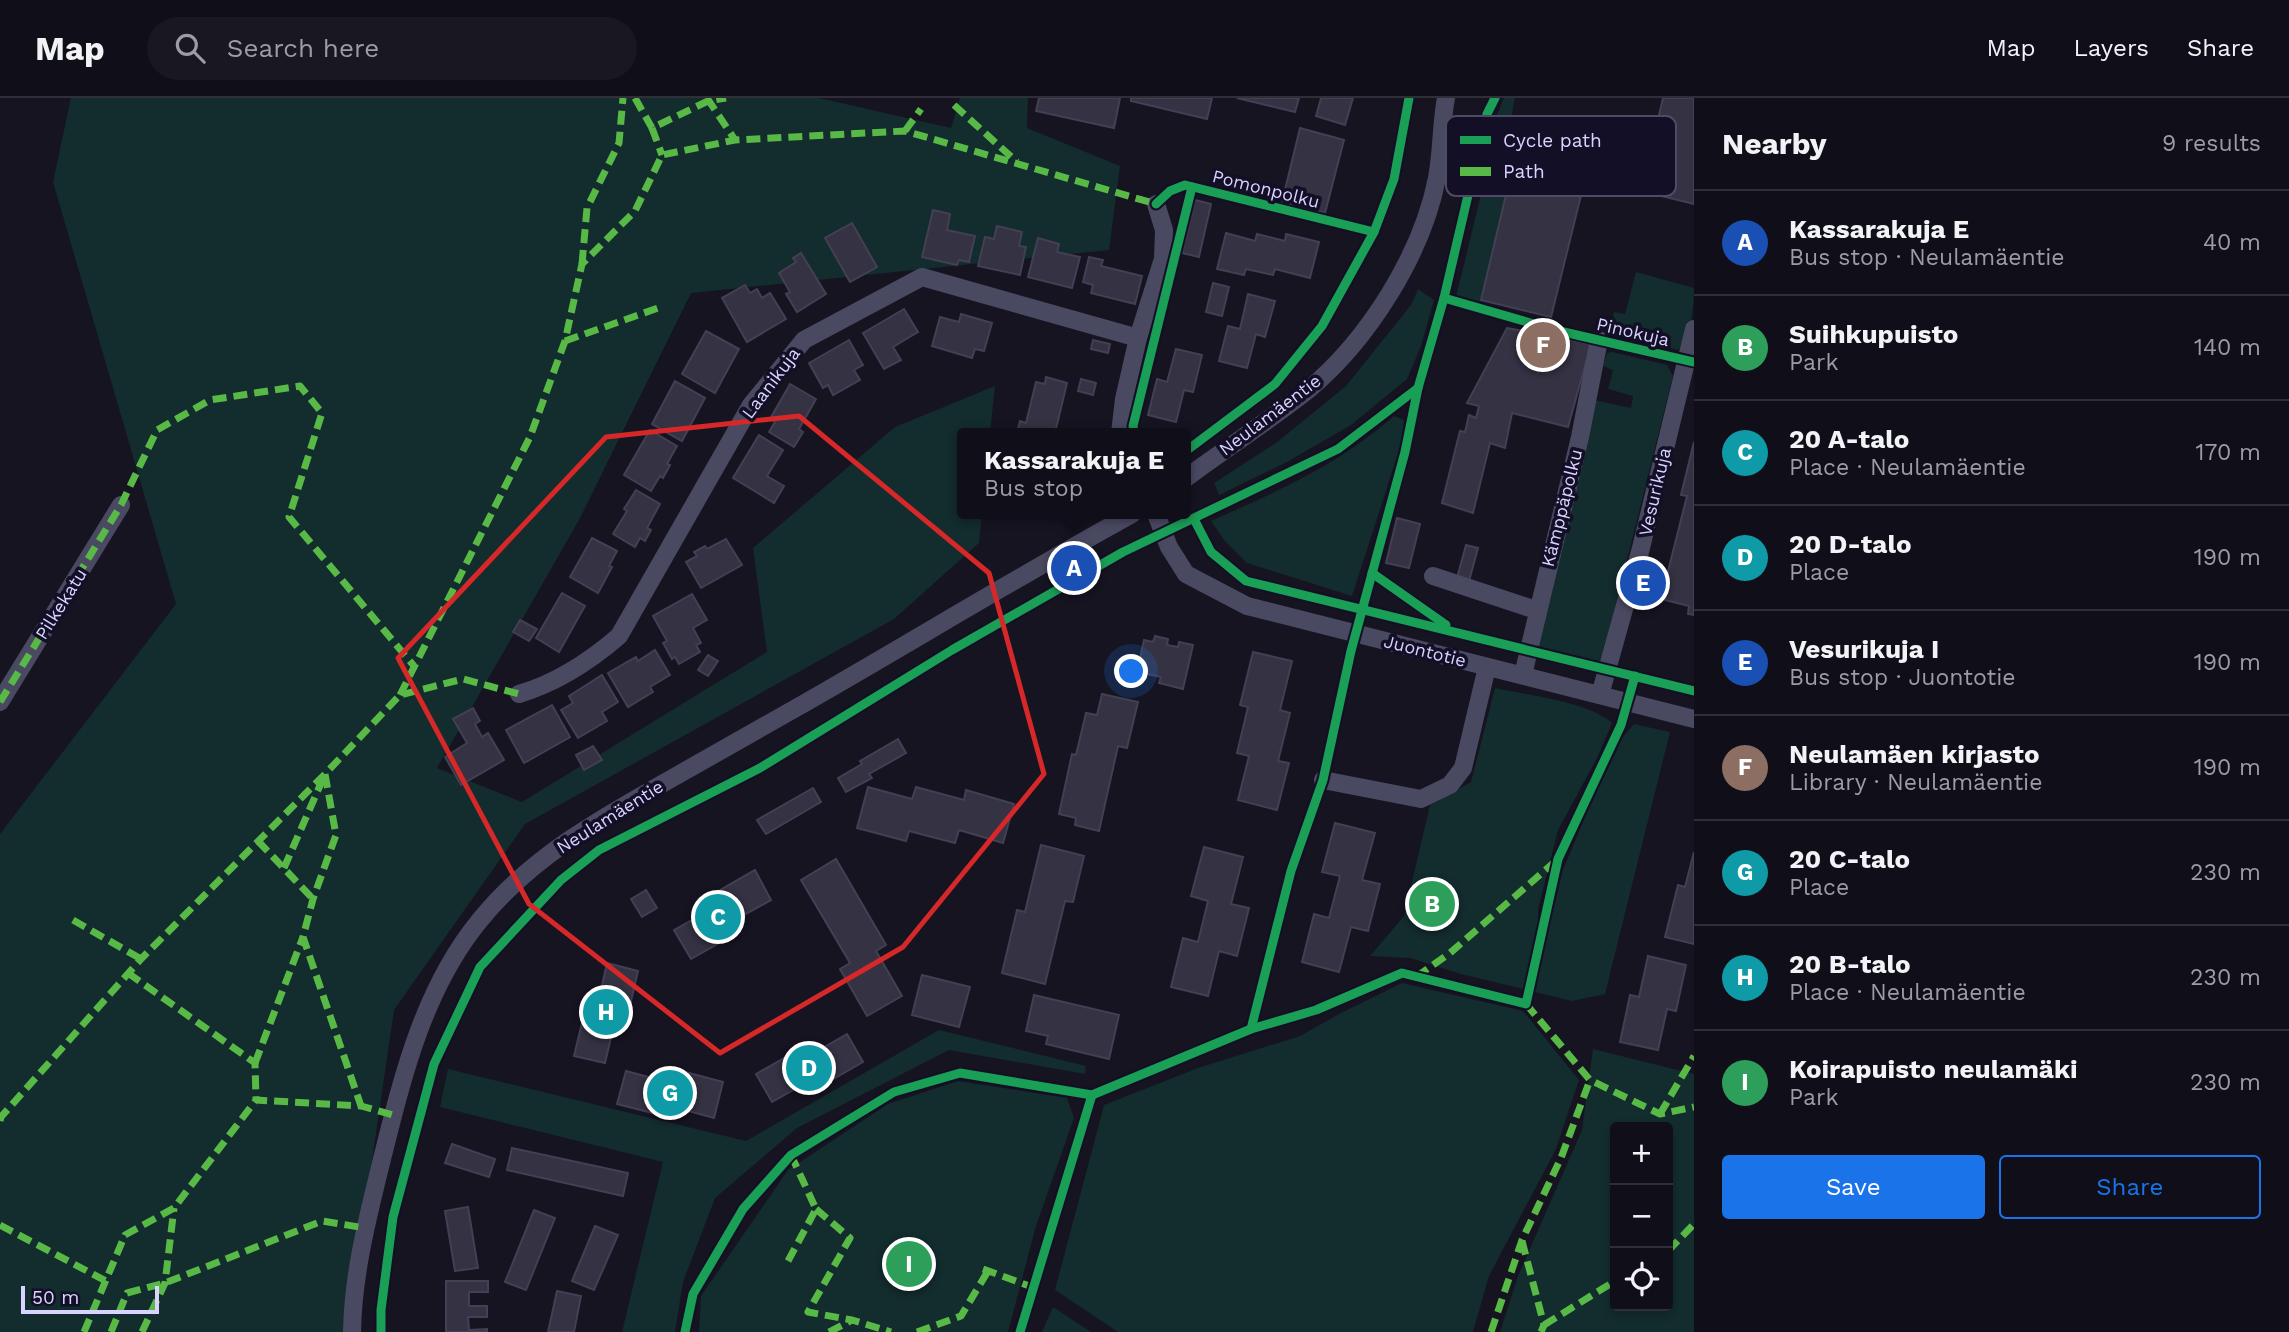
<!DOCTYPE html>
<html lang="en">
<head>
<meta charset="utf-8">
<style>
	:root { --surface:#100f19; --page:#191822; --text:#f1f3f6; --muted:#9c9ca2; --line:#302f38; --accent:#1a73e8 }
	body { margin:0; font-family:"Work Sans",sans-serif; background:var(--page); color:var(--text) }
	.controls { position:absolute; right:21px; bottom:21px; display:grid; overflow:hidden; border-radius:7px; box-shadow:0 4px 10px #0003 }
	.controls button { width:63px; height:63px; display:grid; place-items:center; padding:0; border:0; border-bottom:2px solid var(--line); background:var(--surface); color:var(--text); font:35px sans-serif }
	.scale { position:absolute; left:21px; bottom:18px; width:138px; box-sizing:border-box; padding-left:7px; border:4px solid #d9d4ff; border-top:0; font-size:19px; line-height:24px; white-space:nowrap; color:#d9d4ff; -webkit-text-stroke:5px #130f26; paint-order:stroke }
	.you { position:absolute; left:1132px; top:574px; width:24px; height:24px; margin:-18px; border:5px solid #fff; border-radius:50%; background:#1a73e8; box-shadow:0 0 0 10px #1a73e833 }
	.badge { display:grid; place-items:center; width:46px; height:46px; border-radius:50%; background:var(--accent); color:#fff; font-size:23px; font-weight:700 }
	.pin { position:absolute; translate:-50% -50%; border:4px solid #fff; box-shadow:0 2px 7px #0006 }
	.popup { position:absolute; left:957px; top:330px; width:234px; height:91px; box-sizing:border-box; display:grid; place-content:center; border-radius:7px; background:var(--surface); filter:drop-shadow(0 2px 5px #0005); font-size:23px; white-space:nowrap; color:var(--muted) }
	.popup b { font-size:26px; color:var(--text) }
	.popup::after { content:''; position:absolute; left:50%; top:100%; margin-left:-14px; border:14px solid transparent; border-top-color:var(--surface) }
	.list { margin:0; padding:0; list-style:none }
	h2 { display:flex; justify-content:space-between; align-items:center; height:91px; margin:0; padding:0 28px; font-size:30px }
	h2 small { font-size:23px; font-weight:400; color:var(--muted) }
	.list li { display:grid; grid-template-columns:46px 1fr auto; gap:21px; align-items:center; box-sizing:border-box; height:105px; padding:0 28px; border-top:2px solid var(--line) }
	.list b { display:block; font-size:26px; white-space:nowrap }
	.list p { margin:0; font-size:23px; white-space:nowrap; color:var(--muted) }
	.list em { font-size:23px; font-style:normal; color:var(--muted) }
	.actions { display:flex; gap:14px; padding:21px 28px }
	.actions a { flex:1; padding:16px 0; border:2px solid var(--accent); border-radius:7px; text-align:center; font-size:24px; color:var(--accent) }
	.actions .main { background:var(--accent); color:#fff }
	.icon { flex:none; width:38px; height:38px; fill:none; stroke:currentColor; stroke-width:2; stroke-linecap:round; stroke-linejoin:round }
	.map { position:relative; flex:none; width:1694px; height:1234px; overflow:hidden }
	header { display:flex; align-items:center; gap:42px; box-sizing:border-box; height:98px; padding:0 35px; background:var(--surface); border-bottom:2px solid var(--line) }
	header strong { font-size:33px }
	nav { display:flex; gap:38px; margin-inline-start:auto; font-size:24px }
	.search { width:490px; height:63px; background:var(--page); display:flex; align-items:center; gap:18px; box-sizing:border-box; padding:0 24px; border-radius:38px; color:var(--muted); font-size:26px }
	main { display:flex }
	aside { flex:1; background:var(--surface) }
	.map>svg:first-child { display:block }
</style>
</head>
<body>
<header>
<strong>Map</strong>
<div class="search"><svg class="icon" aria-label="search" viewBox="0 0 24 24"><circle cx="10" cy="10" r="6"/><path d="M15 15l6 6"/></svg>Search here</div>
<nav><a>Map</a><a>Layers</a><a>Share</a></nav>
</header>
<main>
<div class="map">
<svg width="1694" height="1234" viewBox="0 0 1694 1234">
	<rect width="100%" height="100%" fill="#161421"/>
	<g fill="#132c2d" fill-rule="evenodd">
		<polygon points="71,0 819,0 951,30 960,0 1028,0 1027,30 1120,68 1109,152 691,195 579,422 437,670 522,704 767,554 753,450 895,329 995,288 990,335 962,335 962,416 982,416 979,445 894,521 525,726 394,912 347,1234 0,1234 0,736 176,506 53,84"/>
		<polygon points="1504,0 1515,0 1511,20 1515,69 1480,210 1454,207 1492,52 1494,24"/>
		<path d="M1636 174 1694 190C1694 206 1691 241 1679 252L1613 236 1610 229 1614 214 1625 216Z"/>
		<polygon points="1418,191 1434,202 1421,248 1407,281 1351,327 1287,364 1219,397 1214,385 1276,345 1346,288 1411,207"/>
		<polygon points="1612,254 1667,267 1673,278 1611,526 1599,566 1534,549 1594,302 1631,310 1633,298 1608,291 1613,272 1603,268 1607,255"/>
		<path d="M1394 318 1404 322 1401 346 1352 498 1247 465 1225 443 1211 423C1276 394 1340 366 1394 318Z"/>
		<path d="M1495 590C1527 597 1589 604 1612 625L1597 660 1558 732 1538 811V827L1554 808 1563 772 1585 719 1623 639 1634 626 1670 634 1605 896 1572 903 1461 876 1410 860 1370 858 1404 818 1430 707 1471 684Z"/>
		<polygon points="1402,885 1523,913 1579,982 1556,1051 1489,1178 1473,1234 1118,1234 1055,1192 1104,1007 1198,970 1300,938 1341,915"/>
		<polygon points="939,932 1086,968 1085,976 949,952 797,1030 715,1100 683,1184 675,1234 622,1234 663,1064 440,1009 448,971 746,1043"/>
		<path d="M1593 951 1694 976V1234H1500L1518 1178 1582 1032ZM1615 1029H1668V1208H1615Z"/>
		<polygon points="958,983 1067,1000 1074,1020 1036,1128 1008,1234 699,1234 701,1198 788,1072 888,1006"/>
		<polygon points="1053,1209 1091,1234 1042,1234"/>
	</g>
	<g fill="#343243" stroke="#433f54" stroke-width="2">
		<polygon points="1039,0 1120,0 1114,30 1036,13"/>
		<polygon points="1131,0 1212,0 1207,21 1131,3"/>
		<polygon points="1237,0 1299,0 1295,14"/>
		<polygon points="1321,0 1353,0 1345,27 1316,18"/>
		<polygon points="1663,0 1694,0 1694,106 1641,93"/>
		<polygon points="1300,30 1344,42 1325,115 1282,104"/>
		<polygon points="1557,49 1591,57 1551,219 1481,202 1510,80 1528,84 1526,94 1538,97 1544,72 1551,73"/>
		<polygon points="1195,102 1211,106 1199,159 1182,155"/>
		<polygon points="933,112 950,116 947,132 975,138 969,164 959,162 957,167 922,159"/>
		<polygon points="852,125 877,169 850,184 825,140"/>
		<polygon points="997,128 1022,134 1019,148 1026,149 1020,177 978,168 985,139 994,141"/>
		<polygon points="1226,135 1255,143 1257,136 1285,143 1286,136 1319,144 1310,180 1275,171 1273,177 1246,171 1244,177 1217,171"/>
		<polygon points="1038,140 1059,146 1057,154 1080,159 1072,190 1028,179"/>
		<polygon points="801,155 826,196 797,214 786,196 790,194 779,175 796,164 793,160"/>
		<polygon points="1089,159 1103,162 1101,168 1142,178 1135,206 1091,195 1093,187 1083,184"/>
		<polygon points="1213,185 1229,189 1222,218 1206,214"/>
		<polygon points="745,187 750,195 757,191 762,200 770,195 786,221 747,244 722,200"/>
		<polygon points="1248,196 1275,203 1265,239 1256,236 1247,270 1219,263 1228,228 1240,231"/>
		<polygon points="904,211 918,234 893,249 901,262 884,271 863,235"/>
		<polygon points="961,216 992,225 984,253 975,251 972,260 932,248 940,219 959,224"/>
		<polygon points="1507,230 1591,246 1568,329 1512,315 1505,350 1490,345 1473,415 1442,405 1460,333 1465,334 1469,317 1476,320 1479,308 1467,305"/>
		<polygon points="706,233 739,251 715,295 682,276"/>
		<polygon points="849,242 863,267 854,272 860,282 833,297 828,287 823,290 809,265"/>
		<polygon points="1093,242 1110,246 1108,255 1091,251"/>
		<polygon points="1176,251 1202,257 1193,294 1184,292 1176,324 1148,317 1157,281 1167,284"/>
		<polygon points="1046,279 1067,285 1055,335 1017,335 1020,323 1026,325 1036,284 1045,286"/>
		<polygon points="1081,281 1096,285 1093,297 1078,293"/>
		<polygon points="675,283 705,300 682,343 652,326"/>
		<polygon points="790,286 816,301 799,331 803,334 794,349 769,334 775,324 770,321"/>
		<polygon points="650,332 677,348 667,366 670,367 663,380 660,378 651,393 624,377"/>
		<polygon points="759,337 783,352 767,378 784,388 774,405 733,380"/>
		<polygon points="1694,344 1694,517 1688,516 1689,508 1661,501 1687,398 1681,397"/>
		<polygon points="636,392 660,406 647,430 651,432 645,443 640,440 635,449 613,436 627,413 624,411"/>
		<polygon points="1397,420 1420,426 1409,470 1386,465"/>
		<polygon points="592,440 617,453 609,468 612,469 598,495 570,479"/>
		<polygon points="726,441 742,467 701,490 686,464 697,458 694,454 705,448 707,451"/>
		<polygon points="1466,447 1478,450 1469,483 1457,480"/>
		<polygon points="562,495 585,508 559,554 536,540"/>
		<polygon points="692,496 707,522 693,530 701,545 696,547 700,554 679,566 675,559 672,561 663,545 667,543 653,518"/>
		<polygon points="520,522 537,531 529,543 513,534"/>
		<polygon points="1155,538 1168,541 1167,547 1178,549 1179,544 1193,547 1183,591 1159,585 1161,579 1137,574 1144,542 1153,544"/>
		<polygon points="655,552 670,577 650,589 653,594 628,609 608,575 636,559 638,563"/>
		<polygon points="1253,554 1292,563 1280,612 1290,615 1278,663 1289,665 1277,712 1238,702 1249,658 1237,655 1248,609 1240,607"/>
		<polygon points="708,557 718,563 708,578 698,572"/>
		<polygon points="602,577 618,604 602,614 607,623 578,640 561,612 573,605 569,598"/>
		<polygon points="1102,596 1138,604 1127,650 1118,648 1099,733 1075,727 1076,720 1059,716 1072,656 1076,657 1086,615 1097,617"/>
		<polygon points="552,607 570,639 524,665 506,632"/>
		<polygon points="473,610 480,623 475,626 482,639 488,635 504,662 461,687 445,659 467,645 453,621"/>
		<polygon points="898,641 906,655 869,676 872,680 846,694 838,680 862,666 860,663"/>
		<polygon points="593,648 602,662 584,672 576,657"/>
		<polygon points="868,689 912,701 916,689 964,702 966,692 1014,706 1003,745 959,732 955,745 909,733 906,743 857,730"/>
		<polygon points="813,690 821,704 766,736 757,722"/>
		<polygon points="1335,725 1375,735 1362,782 1380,786 1368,833 1351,829 1339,874 1302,864 1314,816 1329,820 1340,778 1322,774"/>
		<polygon points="1041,747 1084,758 1073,804 1065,803 1045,886 1002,875 1017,812 1025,814"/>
		<polygon points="1204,749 1243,759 1231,806 1249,810 1237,858 1219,853 1208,898 1171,889 1183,840 1198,844 1208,803 1191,798"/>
		<polygon points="1694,754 1694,846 1665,839 1678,787 1685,789"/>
		<polygon points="836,761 886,847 876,853 902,898 867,918 840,871 850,865 801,782"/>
		<polygon points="755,772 771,802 730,825 735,836 691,861 674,832 715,809 710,798"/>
		<polygon points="646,792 657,810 642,819 631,801"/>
		<polygon points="1648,858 1686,867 1676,913 1667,911 1658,952 1620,944 1630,897 1639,899"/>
		<polygon points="607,865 638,873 627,920 616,918 605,965 574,958 586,908 597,910"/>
		<polygon points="922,877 970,889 959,929 912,917"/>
		<polygon points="1034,897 1119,917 1109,961 1046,946 1048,938 1026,933"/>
		<polygon points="847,936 863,964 818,990 813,981 772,1004 756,976 800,951 805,960"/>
		<polygon points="674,971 723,984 714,1020 667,1007 664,1018 617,1006 626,973 671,985"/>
		<polygon points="452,1046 495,1061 489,1079 445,1065"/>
		<polygon points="512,1050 628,1075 623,1098 507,1072"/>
		<polygon points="468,1109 478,1170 455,1173 445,1113"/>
		<polygon points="534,1112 555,1120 526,1192 505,1184"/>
		<polygon points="595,1128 618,1137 594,1192 572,1183"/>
		<polygon points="446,1183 488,1183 488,1194 469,1194 469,1208 487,1208 487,1219 468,1219 469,1232 487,1231 487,1234 446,1234"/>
		<polygon points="557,1193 581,1198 574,1234 548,1234"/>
	</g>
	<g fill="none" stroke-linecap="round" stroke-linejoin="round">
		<g stroke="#4a4962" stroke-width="18">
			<polyline points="1120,335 1124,301 1138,240 1163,161 1164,132 1156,106"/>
			<path d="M1186 380C1226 350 1269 323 1308 292 1368 242 1422 157 1437 80 1442 54 1441 26 1446 0"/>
			<polyline points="1156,416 1169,449 1186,476 1247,508 1694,621"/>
			<polyline points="1433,478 1536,512"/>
			<polyline points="1523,577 1580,339 1599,242"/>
			<path d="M519 596C556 585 589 564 619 538L751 307 804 242 922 179 1138 240"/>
			<polyline points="1600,597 1641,450 1694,231"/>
			<polyline points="0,604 121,407"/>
			<polyline points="1323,682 1421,701 1450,687 1463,670 1487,569"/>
			<path d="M352 1234C353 1175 368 1118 382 1061 403 977 424 890 480 822 530 760 601 720 669 682 711 658 753 634 796 610 908 546 1019 478 1132 416"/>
		</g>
		<g stroke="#58b947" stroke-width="7" stroke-dasharray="14 7" stroke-linecap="butt">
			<polyline points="635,0 652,30 708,3 726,0"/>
			<polyline points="707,0 735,42"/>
			<polyline points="954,7 1017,64"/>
			<polyline points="652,30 662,57"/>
			<polyline points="905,33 921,11"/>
			<polyline points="582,166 587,110 619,45 623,0"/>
			<polyline points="565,243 658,210"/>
			<polyline points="400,597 530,339 565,243 582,166 635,113 662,57 735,42 905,33 1156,106"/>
			<polyline points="0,604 121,407 157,332 210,302 300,288 322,315 289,419 414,568"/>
			<polyline points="325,676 336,737 313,801 303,839 361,1008"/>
			<polyline points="258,743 313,801"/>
			<polyline points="284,770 322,683"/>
			<polyline points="73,822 141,861"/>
			<polyline points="128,875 255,965 256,1002"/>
			<polyline points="1416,879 1450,855 1558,761"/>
			<polyline points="1526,906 1590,982 1660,1016 1694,1009"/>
			<polyline points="255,965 303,839"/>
			<polyline points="1660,1016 1694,958"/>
			<polyline points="0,1023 1,1019 141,861 325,676 400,597 463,581 519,596"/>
			<polyline points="816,1111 850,1140 808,1214 852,1222 891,1234"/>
			<polyline points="0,1127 106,1183"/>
			<polyline points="1522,1143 1544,1227 1541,1234"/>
			<polyline points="1668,1153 1694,1126"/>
			<polyline points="788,1163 816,1111 791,1057"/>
			<polyline points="983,1171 1032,1189"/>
			<polyline points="1544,1227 1615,1183"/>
			<polyline points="84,1234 125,1137 174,1110 256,1002 361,1008 393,1017"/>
			<polyline points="111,1234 127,1195 165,1185 322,1123 365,1130"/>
			<polyline points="142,1234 165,1185 174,1110"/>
			<polyline points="829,1234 852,1222"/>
			<polyline points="917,1234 961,1218 988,1173"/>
			<polyline points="1491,1234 1522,1142 1561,1060 1590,982"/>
		</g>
		<defs>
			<g id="cycleway">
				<polyline points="1156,106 1170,93 1185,87 1374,134"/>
				<polyline points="1444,200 1555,232 1694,264"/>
				<polyline points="1134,335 1133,328 1192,89"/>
				<polyline points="1186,353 1275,286 1322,228 1374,134 1394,81 1409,0"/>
				<polyline points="1194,421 1211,454 1246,483 1694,593"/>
				<polyline points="1372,475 1446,527"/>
				<polyline points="1251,931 1291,773 1323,682 1351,553 1405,354 1418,290"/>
				<polyline points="381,1234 381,1212 393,1119 434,966 480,869 561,782 599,752 760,670 952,552 1123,454 1338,351 1418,290 1444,200 1487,16 1495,0"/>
				<polyline points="685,1234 693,1196 743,1111 791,1057 894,994 960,975 1092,997 1251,931 1316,912 1402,875 1526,906 1558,761 1621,627 1635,578"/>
				<polyline points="1020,1234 1092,997"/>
			</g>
		</defs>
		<use href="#cycleway" stroke="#130f26" stroke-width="13"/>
		<use href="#cycleway" stroke="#1a9f57" stroke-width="9"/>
	</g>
	<path fill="none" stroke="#d62828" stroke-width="5" stroke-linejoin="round" d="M799 318 989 475 1044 676 903 849 720 955 529 806 398 560 606 339Z"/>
	<g text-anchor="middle" stroke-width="7" stroke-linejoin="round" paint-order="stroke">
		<g font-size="18" fill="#d9d4ff" stroke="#130f26">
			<text transform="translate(1266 91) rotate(14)" y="6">Pomonpolku</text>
			<text transform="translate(1633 234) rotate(13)" y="6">Pinokuja</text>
			<text transform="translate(771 285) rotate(-53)" y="6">Laanikuja</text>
			<text transform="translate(1270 317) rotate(-37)" y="6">Neulamäentie</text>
			<text transform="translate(1655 394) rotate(-77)" y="6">Vesurikuja</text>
			<text transform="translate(1562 410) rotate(-76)" y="6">Kämppäpolku</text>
			<text transform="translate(61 506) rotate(-58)" y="6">Pilkekatu</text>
			<text transform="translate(1425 553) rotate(14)" y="6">Juontotie</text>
			<text transform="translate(610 719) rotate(-32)" y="6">Neulamäentie</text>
		</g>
	</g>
	<rect x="1446" y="18" width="230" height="80" rx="10" fill="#130f26" stroke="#4e4a67" stroke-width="2"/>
	<rect x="1460" y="38" width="31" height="8" fill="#1a9f57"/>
	<rect x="1460" y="69" width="31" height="9" fill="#58b947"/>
	<g font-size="19" fill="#d9d4ff">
		<text x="1503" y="49">Cycle path</text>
		<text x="1503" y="80">Path</text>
	</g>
</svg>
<div class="controls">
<button>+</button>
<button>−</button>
<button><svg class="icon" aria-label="locate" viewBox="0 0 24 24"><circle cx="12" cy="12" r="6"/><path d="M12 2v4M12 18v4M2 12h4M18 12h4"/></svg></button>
</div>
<div class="scale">50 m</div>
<div class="you"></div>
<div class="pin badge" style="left:1074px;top:470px;background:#1a4fb4">A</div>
<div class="popup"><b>Kassarakuja E</b>Bus stop</div>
<div class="pin badge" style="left:1432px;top:806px;background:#2e9e5b">B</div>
<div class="pin badge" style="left:718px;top:819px;background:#0f9aa8">C</div>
<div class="pin badge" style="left:809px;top:970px;background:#0f9aa8">D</div>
<div class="pin badge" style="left:1643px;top:485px;background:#1a4fb4">E</div>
<div class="pin badge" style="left:1543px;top:247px;background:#8d6e63">F</div>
<div class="pin badge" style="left:670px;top:995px;background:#0f9aa8">G</div>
<div class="pin badge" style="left:606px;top:914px;background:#0f9aa8">H</div>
<div class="pin badge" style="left:909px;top:1166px;background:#2e9e5b">I</div>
</div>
<aside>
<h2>Nearby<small>9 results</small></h2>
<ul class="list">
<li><span class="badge" style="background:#1a4fb4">A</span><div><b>Kassarakuja E</b><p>Bus stop · Neulamäentie</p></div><em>40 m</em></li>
<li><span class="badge" style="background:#2e9e5b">B</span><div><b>Suihkupuisto</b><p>Park</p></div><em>140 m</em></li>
<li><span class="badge" style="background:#0f9aa8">C</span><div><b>20 A-talo</b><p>Place · Neulamäentie</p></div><em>170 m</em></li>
<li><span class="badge" style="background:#0f9aa8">D</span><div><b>20 D-talo</b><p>Place</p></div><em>190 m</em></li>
<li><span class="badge" style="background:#1a4fb4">E</span><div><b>Vesurikuja I</b><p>Bus stop · Juontotie</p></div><em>190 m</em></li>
<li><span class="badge" style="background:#8d6e63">F</span><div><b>Neulamäen kirjasto</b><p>Library · Neulamäentie</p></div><em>190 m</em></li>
<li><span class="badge" style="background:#0f9aa8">G</span><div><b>20 C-talo</b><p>Place</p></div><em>230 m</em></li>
<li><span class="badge" style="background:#0f9aa8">H</span><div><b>20 B-talo</b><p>Place · Neulamäentie</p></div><em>230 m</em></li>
<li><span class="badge" style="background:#2e9e5b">I</span><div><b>Koirapuisto neulamäki</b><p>Park</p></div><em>230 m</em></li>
</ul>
<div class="actions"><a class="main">Save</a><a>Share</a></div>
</aside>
</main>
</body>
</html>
